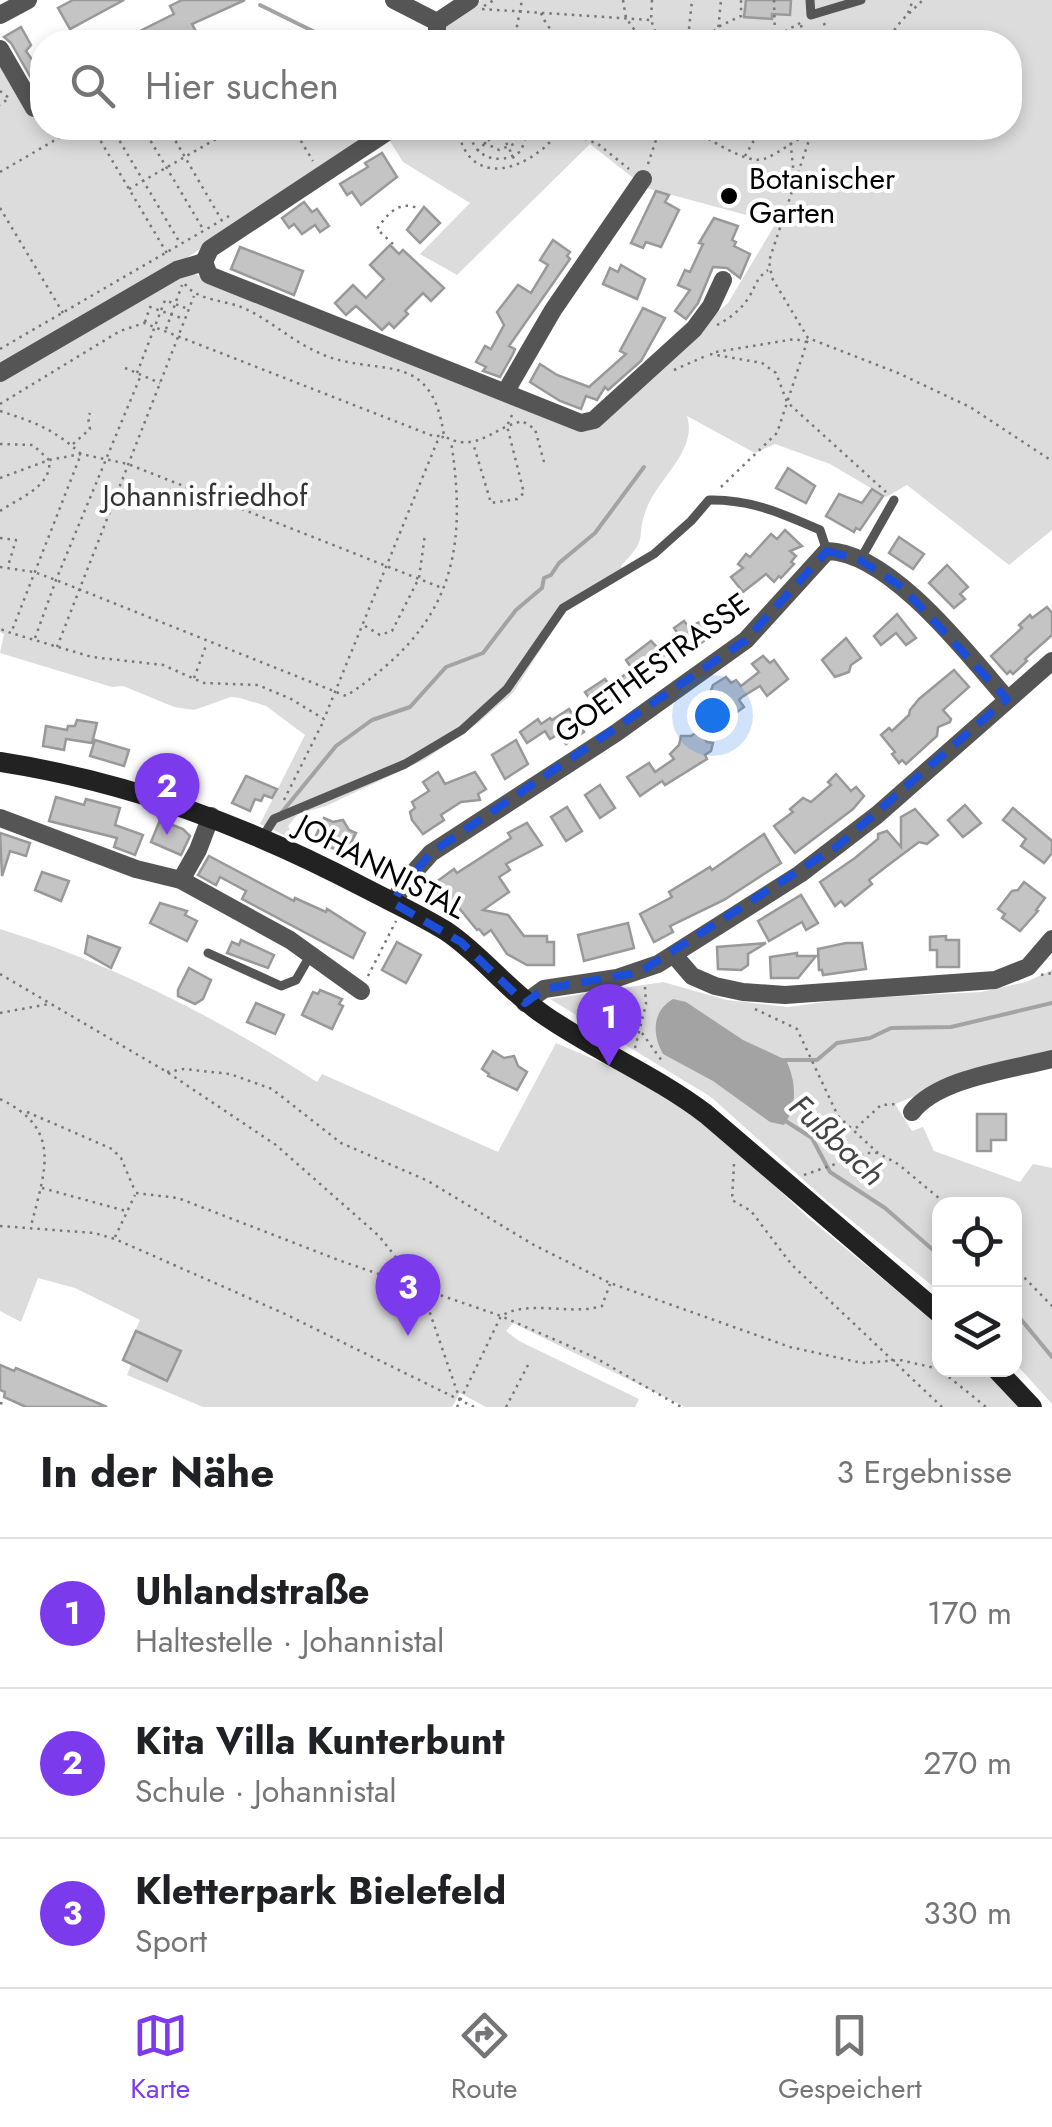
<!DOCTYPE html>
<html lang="de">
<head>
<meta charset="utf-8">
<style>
	:root { --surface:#fff; --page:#f6f6f6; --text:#202124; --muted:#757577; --line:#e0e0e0; --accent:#7c3aed }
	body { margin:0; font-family:Jost,sans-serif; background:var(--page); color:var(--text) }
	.controls { position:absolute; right:30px; bottom:30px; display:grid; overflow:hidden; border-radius:20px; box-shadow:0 5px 15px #0003 }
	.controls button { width:90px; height:90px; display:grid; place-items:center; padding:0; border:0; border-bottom:2px solid var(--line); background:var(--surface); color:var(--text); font:50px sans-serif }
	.you { position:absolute; left:712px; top:715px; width:35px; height:35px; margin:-25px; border:8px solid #fff; border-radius:50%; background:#1a73e8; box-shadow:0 0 0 15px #1a73e833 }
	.badge { display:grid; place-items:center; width:65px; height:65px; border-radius:50%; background:var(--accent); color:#fff; font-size:32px; font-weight:700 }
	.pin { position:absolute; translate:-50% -82px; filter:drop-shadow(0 2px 5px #0008) }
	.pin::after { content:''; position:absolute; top:52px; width:35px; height:30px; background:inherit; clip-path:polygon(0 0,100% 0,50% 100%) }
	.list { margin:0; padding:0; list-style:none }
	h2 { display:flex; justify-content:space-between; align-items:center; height:130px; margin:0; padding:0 40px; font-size:42px }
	h2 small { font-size:32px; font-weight:400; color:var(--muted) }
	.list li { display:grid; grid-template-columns:65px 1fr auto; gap:30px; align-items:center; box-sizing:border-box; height:150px; padding:0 40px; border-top:2px solid var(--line) }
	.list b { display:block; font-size:38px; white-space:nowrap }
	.list p { margin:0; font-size:32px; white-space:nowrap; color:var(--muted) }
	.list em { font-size:32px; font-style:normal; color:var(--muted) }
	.icon { flex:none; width:55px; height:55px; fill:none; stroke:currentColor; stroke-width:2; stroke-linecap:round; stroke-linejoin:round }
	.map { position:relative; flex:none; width:1052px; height:1407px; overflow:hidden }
	.search { position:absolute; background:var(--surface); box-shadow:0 5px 15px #0003; left:30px; right:30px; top:30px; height:110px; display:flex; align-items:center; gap:25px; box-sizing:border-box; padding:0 35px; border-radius:40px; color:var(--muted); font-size:38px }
	.sheet { height:580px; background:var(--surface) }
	nav { display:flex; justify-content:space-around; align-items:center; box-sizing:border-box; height:140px; border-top:2px solid var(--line); background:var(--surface); font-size:28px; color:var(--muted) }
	nav a { display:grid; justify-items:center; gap:5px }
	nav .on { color:var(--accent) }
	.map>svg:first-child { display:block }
</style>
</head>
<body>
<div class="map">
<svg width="1052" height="1407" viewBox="0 0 1052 1407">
	<rect width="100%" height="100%" fill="#fff"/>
	<g fill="#dcdcdc">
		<path d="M481 0H1052V530L1009 565 907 485 886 497 830 464 775 444 755 453 687 416C698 451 657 479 646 510 635 541 650 536 621 566L623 575 565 611 513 693 478 723 426 759 326 806 298 814 288 826 295 840 260 824 305 735 266 706 240 698 231 697 194 710 174 707 123 686 112 687 0 653 4 634 0 632V381L187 271 588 431 728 303 776 223 646 188 590 144 457 275 420 254 470 203 403 162 390 141 403 128H1010V42H447L445 24Z"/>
		<polygon points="0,58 35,118 42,115 42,128 381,128 182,261 0,366"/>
		<path d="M0 929C112 963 219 1019 317 1082L322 1074 498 1152 556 1043 619 1070 679 1102 726 1140 811 1220 939 1325 940 1370H985L1021 1407H685L513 1323 506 1331 519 1341 639 1399 635 1407H486L460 1393 452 1407H203L127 1375 131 1365 122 1361 140 1320 75 1288 38 1278 21 1322 0 1311Z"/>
		<polygon points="1052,970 1052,1056 953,1081 895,1104 912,1131 923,1127 934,1151 1020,1182 1033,1164 1052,1168 1052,1404 1015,1363 1014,1204 940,1204 939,1291 827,1201 711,1097 550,999 663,982 727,1000 788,1007 847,999 981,992 1026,982"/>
	</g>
	<path fill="#a3a3a3" d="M673 999 686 1002 743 1040 786 1060C796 1081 798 1105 784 1125L770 1122 713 1081 663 1054C652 1034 652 1011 673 999Z"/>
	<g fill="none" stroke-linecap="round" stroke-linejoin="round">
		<g stroke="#a3a3a3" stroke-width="4">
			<polyline points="260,5 335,42"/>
			<polyline points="282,812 336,746 372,720 410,707 446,667 483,653 516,610 542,588 544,578 551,575 559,563 595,533 644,467"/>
			<polyline points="784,1060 817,1060 837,1043 870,1038 891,1028 951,1027 1052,1003"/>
			<polyline points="784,1120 812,1138 830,1172 885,1208 940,1256"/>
			<polyline points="1014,1311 1052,1357"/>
		</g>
	</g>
	<g fill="#c4c4c4" stroke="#999" stroke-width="2.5">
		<polygon points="73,0 124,0 70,29 58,8"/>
		<polygon points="182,0 245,0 192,24 199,37 188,42 184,42 180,35 165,42 141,42 136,33 174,14 170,6"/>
		<polygon points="746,0 791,0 790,15 772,14 772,19 744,17"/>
		<polygon points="21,27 31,45 26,51 42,74 42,92 39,92 11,43 4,37"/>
		<polygon points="382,153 397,177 361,205 352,192 347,195 340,184 368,167 365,163"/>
		<polygon points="656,191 669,195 665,202 679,210 661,247 646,242 643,248 631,243"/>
		<polygon points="304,202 312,212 317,209 329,226 320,232 315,225 302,234 294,224 289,228 282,218"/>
		<polygon points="424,207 440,223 420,243 407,230"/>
		<polygon points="714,218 738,226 732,240 736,242 734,246 750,254 740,278 727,268 713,267 698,303 686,319 675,311 690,290 678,285 685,270 690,272 703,244 699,243"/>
		<polygon points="553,240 570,252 567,256 570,259 509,346 515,349 513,354 500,377 483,371 486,367 476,362 485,346 491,349 504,325 497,312 518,285 531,293 548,265 540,260"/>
		<polygon points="390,245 399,254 403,250 444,288 431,301 423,293 405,311 408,314 394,328 389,323 382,330 356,306 346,315 335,303 353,285 366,298 384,279 370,265"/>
		<polygon points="240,247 303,271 294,295 231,269"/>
		<polygon points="621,265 645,279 637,299 603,284 610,268 618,272"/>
		<polygon points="643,308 665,318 641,361 608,390 605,387 597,400 586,396 581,409 560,401 530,382 540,364 557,375 589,387 626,354 620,351"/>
		<polygon points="788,468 815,486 806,503 776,488"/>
		<polygon points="872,489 883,496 860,530 856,528 854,532 826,516 839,494 862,503"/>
		<polygon points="785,530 802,546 790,551 796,556 791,562 794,564 781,578 779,576 774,582 766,574 743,592 731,577 743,568 738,564 746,554 750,557 771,534 777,539"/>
		<polygon points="899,537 924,554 913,569 889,553"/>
		<polygon points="947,565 968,587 960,594 965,599 954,608 929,583"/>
		<polygon points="1047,607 1052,613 1052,635 1025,659 1027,661 1013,674 1010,671 1007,674 991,656 1022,628 1019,625 1030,615 1032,618"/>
		<polygon points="897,614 916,638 906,645 896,633 881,645 874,636"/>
		<polygon points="684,621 689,627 702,621 712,634 687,655 683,650 597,710 585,692 605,679 610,686 632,669 626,660 651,641 659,649 679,635 674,628"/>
		<polygon points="846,638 861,658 851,665 849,672 835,677 822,660"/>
		<polygon points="763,656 770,663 774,660 788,679 767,696 760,686 742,697 739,700 744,707 730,717 722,707 711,716 700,700 710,693 713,685 726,677 731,683 736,680 741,686 759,672 752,664"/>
		<polygon points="954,670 969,687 943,710 951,719 950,722 938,727 937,736 906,764 902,760 899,763 892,754 895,752 881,735 889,728 892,731 909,715 910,710 919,699"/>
		<polygon points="569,709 584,732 566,744 559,734 550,739 545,731 527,743 520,732 538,719 541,724 550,718 552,720"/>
		<polygon points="77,720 97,723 92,743 66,739 64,750 43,746 46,726 67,730 68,726 75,726"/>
		<polygon points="699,731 707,742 713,743 711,751 705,755 707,759 665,785 662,781 640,796 627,777 649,763 655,772 674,759 670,754 679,745 681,736 691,736"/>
		<polygon points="95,740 129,750 124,766 90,756"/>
		<polygon points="516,740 528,764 505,779 492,755"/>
		<polygon points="438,772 445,784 475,772 486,789 478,794 480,800 461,802 441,815 444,820 423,834 412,820 410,812 415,808 412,802 429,791 423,782"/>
		<polygon points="836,774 851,791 856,787 864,796 853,809 795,853 774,826 793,812 790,809 803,798 811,802 831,785 828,782"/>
		<polygon points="246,776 277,789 272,798 264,795 261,801 255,799 250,811 232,803"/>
		<polygon points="600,785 615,808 600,818 585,795"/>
		<polygon points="56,797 84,805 86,799 120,808 115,825 143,835 135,855 114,847 117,838 49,821"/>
		<polygon points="965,805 981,823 963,837 948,820"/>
		<polygon points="567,807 582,831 566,841 551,817"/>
		<polygon points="1013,808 1052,841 1052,853 1044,863 1021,846 1026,839 1003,820"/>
		<polygon points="915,809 938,835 927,844 919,842 887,866 869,880 872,884 845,906 841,901 835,906 820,882 855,858 878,839 878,834 887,831 901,847 901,817"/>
		<polygon points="324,818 333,822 343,820 349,830 356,833 345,854 314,840"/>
		<polygon points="160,820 183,829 190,836 181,855 151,842"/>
		<polygon points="527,823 542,845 506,864 510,870 499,877 509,892 483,910 508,915 524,936 547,936 547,942 554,942 554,965 527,965 507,954 491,930 484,935 479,929 477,930 454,902 447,907 432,885 454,869 457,873 511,838 508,833"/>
		<polygon points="0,833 30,843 26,856 10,851 2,876"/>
		<polygon points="764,834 781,863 724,900 670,926 673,932 654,942 640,914 672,897 669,892 710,867 712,870"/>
		<polygon points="209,856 294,901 295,898 326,912 327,909 365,933 353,958 242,899 246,891 220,877 216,885 198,875"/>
		<polygon points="42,872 69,881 61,901 35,890"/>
		<polygon points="1024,882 1045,898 1036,910 1038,911 1020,931 1002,918 1005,914 998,909 1012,891 1018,890"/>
		<polygon points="801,895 818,923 806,930 802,922 769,941 758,921"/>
		<polygon points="160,903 187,911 185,915 197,921 187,941 150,923"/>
		<polygon points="628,923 634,948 584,961 578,935"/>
		<polygon points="88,936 120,948 111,968 85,953"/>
		<polygon points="946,936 946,940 959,940 959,967 937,967 937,950 930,950 930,937"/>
		<polygon points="241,940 274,955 268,968 227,953 232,942 239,945"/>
		<polygon points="397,942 421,955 406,983 382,970"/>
		<polygon points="766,943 748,954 748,965 741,970 718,969 717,947"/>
		<polygon points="846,943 862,943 866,969 823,975 822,970 819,970 818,949"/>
		<polygon points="797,953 797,956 816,956 798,978 771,978 770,957"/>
		<polygon points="189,968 211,980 203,999 195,1004 178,996 178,990"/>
		<polygon points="320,990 342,999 339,1004 343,1006 332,1029 302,1015 313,992 318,994"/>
		<polygon points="256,1003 284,1015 275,1034 247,1022"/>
		<polygon points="493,1051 504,1058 514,1056 518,1066 527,1072 517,1090 488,1076 489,1074 482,1069"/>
		<polygon points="977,1114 1006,1114 1006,1140 991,1140 991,1151 977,1151"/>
		<polygon points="136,1331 181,1351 167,1381 123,1360"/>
		<polygon points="0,1365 14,1371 16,1368 107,1407 26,1407 4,1397 5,1392 0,1390"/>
	</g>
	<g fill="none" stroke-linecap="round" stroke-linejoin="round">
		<g stroke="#777" stroke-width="2.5" stroke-dasharray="2.5 5" stroke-linecap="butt">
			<polyline points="623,0 626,18 643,42"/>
			<polyline points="652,0 651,20 657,36 673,42 689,29 692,0"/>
			<polyline points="774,0 775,37"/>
			<polyline points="484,6 494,0"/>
			<polyline points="482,9 651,20"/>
			<path d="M541 13C554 45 574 39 604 42"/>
			<polyline points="908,13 913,0"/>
			<polyline points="824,23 830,42"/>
			<polyline points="801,25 804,42"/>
			<polyline points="221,42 234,38 243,42"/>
			<polyline points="514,42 522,0"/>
			<polyline points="703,42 718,27 741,16 741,0"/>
			<polyline points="717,42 721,0"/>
			<polyline points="765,42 802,22"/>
			<polyline points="789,42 791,30"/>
			<polyline points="885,42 902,20 923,0"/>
			<polyline points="0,91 9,98 0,105"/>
			<polyline points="93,128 168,255"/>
			<polyline points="112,128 180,243"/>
			<polyline points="143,128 203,229"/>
			<polyline points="168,128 221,219"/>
			<polyline points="293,128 313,161"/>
			<path d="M458 128C465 178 508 177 541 150 550 144 554 135 564 129"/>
			<path d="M469 128C471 156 497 168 521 151L529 128"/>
			<polyline points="479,128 485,143 499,150 514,144 520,128"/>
			<polyline points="492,128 494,135 500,137 511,128"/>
			<polyline points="565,128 570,133 598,144 629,169"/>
			<path d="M689 128C706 136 746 165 764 159 778 154 793 141 808 134"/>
			<polyline points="789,128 794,176"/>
			<polyline points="813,128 769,261 772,278 808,338 898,373 970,407 1052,461"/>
			<polyline points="503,136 516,163"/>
			<polyline points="477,151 493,136"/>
			<polyline points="745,156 761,128"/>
			<polyline points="648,164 660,128"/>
			<polyline points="0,172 76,128"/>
			<polyline points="129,189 235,128"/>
			<polyline points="0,208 63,313"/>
			<path d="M393 244 377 229C387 215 398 200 417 208"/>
			<path d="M185 284C196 300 223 300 241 307 268 318 289 339 315 351 374 381 431 343 444 436 468 450 484 438 507 426L524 493 517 499 491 503 473 443"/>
			<polyline points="145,322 150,307 184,319"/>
			<path d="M717 325C730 318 741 310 749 297 756 286 756 278 768 270"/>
			<polyline points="166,329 182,285"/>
			<polyline points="0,349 229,216"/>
			<polyline points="716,352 795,339 806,342"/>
			<polyline points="710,354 762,363 776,373 787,402 886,492"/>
			<polyline points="125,368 160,383"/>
			<polyline points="674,370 708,355"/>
			<polyline points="137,373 165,300 188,309"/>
			<polyline points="0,404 120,331 144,323 433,436 444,436 437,442 324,719 291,699 258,685 204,683 163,665 92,657 11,633"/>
			<path d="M0 411C34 422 54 429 81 454L11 633 0 629"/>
			<polyline points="512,415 507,426 522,421 535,429 544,462"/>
			<path d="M0 444 33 445 49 460C53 486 19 498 0 511"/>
			<polyline points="73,444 90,429 88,417 90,413"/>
			<polyline points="0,478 49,460 81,454 128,464 442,588"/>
			<polyline points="721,487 777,433 808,339"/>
			<polyline points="0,538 16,540 8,566"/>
			<path d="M0 567 34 572 56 580 346 696C449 628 469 558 451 441"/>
			<polyline points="365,626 380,635 392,631 419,578 425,534"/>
			<polyline points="35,638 56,580 141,375"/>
			<polyline points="57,647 194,296"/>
			<polyline points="194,678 207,643"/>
			<polyline points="284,800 323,722"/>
			<polyline points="0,974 167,1072 276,1145 379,1236 422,1290 460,1400"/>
			<polyline points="1041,975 1052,973"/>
			<polyline points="368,976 396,921"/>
			<polyline points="755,1009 797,1029 838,1116 878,1153 898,1164 946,1204"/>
			<polyline points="0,1013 49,1004"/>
			<polyline points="642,1033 662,1061"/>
			<polyline points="635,1048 646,1004 645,987"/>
			<polyline points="167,1072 184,1069 230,1074 272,1089 341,1143 428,1181 534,1245 610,1283 790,1347 862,1363 900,1360 939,1369 986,1407"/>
			<path d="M0 1099C63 1129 45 1170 31 1226"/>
			<polyline points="27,1112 112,1149 121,1158 135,1191"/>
			<polyline points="856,1128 881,1105 898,1104"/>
			<polyline points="734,1164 732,1200 751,1211 792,1265 942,1407"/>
			<polyline points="804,1175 867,1153 877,1153"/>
			<polyline points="42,1188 126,1211"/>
			<polyline points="136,1193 178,1198 341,1261 501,1316 594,1357 681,1407"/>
			<polyline points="0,1226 94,1233 115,1239 283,1313 474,1407"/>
			<polyline points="115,1237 135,1195"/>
			<polyline points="1014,1267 1052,1306"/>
			<polyline points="0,1403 5,1404"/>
			<path d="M457 1407 501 1316C529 1299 571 1316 602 1306L610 1284"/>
			<polyline points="506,1407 528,1365"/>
		</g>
		<g stroke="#555" stroke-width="9">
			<polyline points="810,0 811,15 861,0"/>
			<polyline points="860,560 894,500"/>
			<path d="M262 838 274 819 405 764 462 730 507 689 563 608 654 554 691 521 709 500C751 499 783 514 820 530L827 551"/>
			<polyline points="208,953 281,986 296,980 311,954"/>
		</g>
		<g stroke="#555" stroke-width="18">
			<polyline points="394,0 437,22"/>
			<polyline points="0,15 28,0"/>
			<polyline points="437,22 470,0"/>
			<polyline points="437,42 437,22"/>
			<polyline points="0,49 34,108 42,104"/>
			<polyline points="204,262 209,275 581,423 594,420 694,329 711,306 723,280"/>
			<polyline points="204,262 210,249 393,128"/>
			<polyline points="0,373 177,270 204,262"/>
			<polyline points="506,391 553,310 643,179"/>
			<polyline points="0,818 136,869 181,880 290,940 361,991"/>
			<polyline points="181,880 198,850 211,816"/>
			<path d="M393 903 407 880 431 853 616 733 746 640 827 551C890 552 968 654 1007 699"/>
			<polyline points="674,955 692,976 715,986 743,992 785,995 995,980 1028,967 1052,939"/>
			<polyline points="525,1003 544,989 617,978 658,964 800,874 877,815 1052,661"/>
			<path d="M912 1112C938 1078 1010 1070 1052 1059"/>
		</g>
		<g stroke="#222" stroke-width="20">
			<path d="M0 762C130 782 249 827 365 888 392 902 420 915 446 931 482 955 508 991 544 1015 596 1051 656 1076 706 1114L940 1314"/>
			<polyline points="997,1370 1032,1407"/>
		</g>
	</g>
	<path fill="none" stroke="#1d4ed8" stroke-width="8" stroke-dasharray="20 12" stroke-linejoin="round" d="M827 551 860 560 902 587 1007 699 839 845 640 972 544 989 525 1003 461 942 393 903 400 890 431 853 746 640Z"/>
	<circle fill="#000" stroke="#fff" stroke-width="4" cx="729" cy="196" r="10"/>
	<g text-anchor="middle" stroke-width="8" stroke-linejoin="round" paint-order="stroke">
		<g font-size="30" fill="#000" stroke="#fff" text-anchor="start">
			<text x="749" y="189">Botanischer<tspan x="749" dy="34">Garten</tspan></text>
		</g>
		<g font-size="30" fill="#333" stroke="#fff">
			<text x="205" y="506">Johannisfriedhof</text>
		</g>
		<g font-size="30" fill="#000" stroke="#fff">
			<text transform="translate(652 668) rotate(-36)" y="10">GOETHESTRASSE</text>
			<text transform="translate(381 867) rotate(28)" y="10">JOHANNISTAL</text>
		</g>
		<g font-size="32" font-style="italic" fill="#444" stroke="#fff">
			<text transform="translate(837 1140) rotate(43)" y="11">Fußbach</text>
		</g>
	</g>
</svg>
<div class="controls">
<button><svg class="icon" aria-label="locate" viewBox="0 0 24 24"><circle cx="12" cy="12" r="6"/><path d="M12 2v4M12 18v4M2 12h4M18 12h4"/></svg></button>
<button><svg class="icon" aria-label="layers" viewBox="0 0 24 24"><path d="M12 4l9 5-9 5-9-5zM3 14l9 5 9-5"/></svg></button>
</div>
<div class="you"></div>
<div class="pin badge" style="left:609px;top:1066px">1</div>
<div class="pin badge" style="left:167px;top:835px">2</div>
<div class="pin badge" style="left:408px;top:1336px">3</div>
<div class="search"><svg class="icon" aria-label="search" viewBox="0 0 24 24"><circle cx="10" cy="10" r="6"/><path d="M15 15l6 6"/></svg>Hier suchen</div>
</div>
<section class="sheet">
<h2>In der Nähe<small>3 Ergebnisse</small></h2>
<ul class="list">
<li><span class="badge">1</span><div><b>Uhlandstraße</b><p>Haltestelle · Johannistal</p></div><em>170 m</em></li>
<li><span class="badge">2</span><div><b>Kita Villa Kunterbunt</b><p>Schule · Johannistal</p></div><em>270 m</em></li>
<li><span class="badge">3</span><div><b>Kletterpark Bielefeld</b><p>Sport</p></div><em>330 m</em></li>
</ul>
</section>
<nav>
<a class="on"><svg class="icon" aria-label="map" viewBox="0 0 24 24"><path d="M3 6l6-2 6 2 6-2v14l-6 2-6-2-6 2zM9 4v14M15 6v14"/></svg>Karte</a>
<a><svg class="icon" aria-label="directions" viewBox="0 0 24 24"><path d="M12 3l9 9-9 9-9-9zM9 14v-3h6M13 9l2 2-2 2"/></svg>Route</a>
<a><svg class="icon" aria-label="saved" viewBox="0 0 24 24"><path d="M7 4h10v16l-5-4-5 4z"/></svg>Gespeichert</a>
</nav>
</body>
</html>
